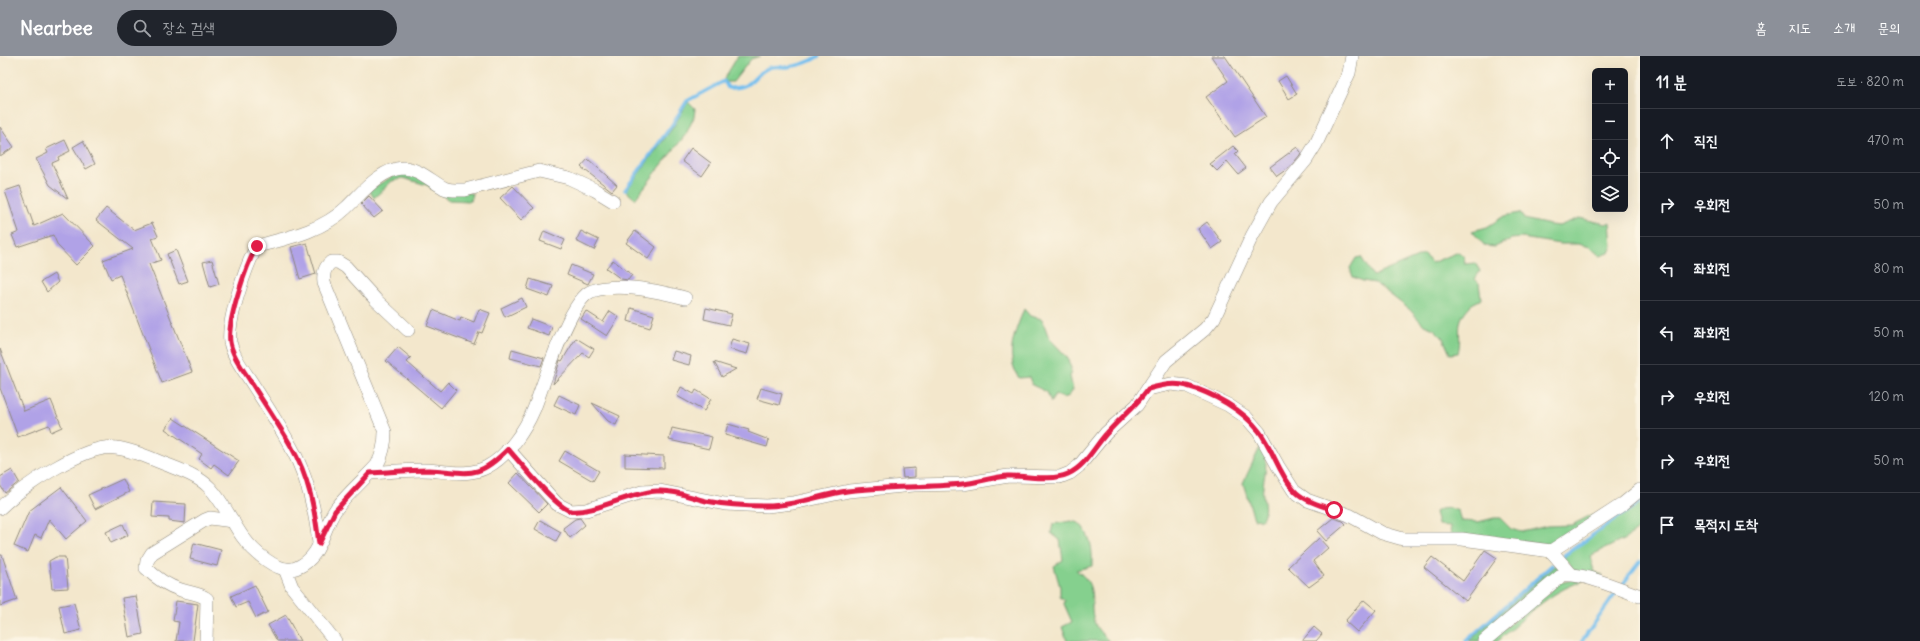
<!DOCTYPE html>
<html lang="ko">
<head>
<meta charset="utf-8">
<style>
	:root { --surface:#171b24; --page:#20242c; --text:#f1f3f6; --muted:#9ea1a6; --line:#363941; --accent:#8c9099 }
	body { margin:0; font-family:Delius,"Poor Story",sans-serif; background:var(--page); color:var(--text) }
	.controls { position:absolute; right:12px; top:12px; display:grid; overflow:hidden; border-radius:6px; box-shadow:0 4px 16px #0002 }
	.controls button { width:36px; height:36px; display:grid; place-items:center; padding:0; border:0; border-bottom:1px solid var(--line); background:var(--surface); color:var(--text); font:20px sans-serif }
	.stop { position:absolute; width:12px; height:12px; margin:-9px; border:3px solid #e11d48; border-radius:50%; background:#fff }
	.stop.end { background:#e11d48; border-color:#fff; box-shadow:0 1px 4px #0008 }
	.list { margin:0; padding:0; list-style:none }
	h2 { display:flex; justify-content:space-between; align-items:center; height:52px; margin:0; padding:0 16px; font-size:17px }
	h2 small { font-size:13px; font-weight:400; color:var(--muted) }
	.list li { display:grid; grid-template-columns:26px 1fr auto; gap:12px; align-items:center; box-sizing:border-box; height:64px; padding:0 16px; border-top:1px solid var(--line) }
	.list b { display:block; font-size:15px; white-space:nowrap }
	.list em { font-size:13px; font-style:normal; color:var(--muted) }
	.icon { flex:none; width:22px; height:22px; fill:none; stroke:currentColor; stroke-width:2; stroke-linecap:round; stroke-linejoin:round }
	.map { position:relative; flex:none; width:1640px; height:585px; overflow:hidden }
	header { display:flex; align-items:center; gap:24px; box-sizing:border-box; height:56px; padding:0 20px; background:var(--accent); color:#fff }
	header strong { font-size:19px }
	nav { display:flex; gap:22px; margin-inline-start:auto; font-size:14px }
	.search { width:280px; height:36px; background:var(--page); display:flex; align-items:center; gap:10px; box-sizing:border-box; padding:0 14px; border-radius:22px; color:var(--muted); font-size:15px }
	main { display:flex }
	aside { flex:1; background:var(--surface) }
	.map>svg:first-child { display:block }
</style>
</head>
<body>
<header>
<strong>Nearbee</strong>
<div class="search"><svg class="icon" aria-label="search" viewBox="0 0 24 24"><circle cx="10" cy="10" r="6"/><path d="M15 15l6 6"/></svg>장소 검색</div>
<nav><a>홈</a><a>지도</a><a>소개</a><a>문의</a></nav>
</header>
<main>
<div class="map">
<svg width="1640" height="585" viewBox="0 0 1640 585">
	<rect width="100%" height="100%" fill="#fcf5e5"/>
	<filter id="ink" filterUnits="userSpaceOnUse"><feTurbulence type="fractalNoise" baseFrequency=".025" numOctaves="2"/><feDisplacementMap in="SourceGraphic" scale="8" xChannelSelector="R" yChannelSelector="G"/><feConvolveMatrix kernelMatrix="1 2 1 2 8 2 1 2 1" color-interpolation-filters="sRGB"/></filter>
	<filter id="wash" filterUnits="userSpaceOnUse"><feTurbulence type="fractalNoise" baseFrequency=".012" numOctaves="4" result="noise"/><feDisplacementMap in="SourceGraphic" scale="16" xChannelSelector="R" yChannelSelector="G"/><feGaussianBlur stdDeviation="0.9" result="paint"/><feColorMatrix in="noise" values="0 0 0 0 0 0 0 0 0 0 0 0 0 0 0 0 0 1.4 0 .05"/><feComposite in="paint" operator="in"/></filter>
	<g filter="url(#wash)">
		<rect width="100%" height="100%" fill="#f3e7cc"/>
		<g fill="#85d08e" stroke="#587e5c">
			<polygon points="738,0 760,0 751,3 733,26 726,26 724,23"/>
			<polygon points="688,46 695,53 694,61 686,78 635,143 626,135 674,70"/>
			<polygon points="400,116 473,138 470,145 449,144 427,129 403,122 392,125 374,142 369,134"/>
			<polygon points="1520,157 1524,163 1550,169 1559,170 1579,162 1606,168 1610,166 1612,190 1609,197 1600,200 1590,191 1578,188 1560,188 1522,182 1511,183 1495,191 1485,190 1472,175 1487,171 1504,160"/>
			<path d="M1459 196 1464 201 1465 208 1475 207 1480 215 1475 223 1479 227 1481 243C1477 246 1472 247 1470 250 1453 267 1463 277 1458 297L1450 298 1443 282 1434 273 1424 269 1409 253 1375 227 1363 225 1353 221 1350 212 1356 202 1361 201 1373 220 1425 198 1431 207Z"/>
			<path d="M1024 253 1030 260 1042 263 1049 282 1067 301 1071 312 1070 320 1073 334 1069 340 1063 342 1055 338 1051 346 1047 336 1032 329 1029 321 1019 322C1004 298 1015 277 1024 253Z"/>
			<path d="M1262 387C1269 400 1265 416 1263 430 1261 443 1269 453 1261 464L1254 463 1243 427Z"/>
			<polygon points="1640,448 1640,472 1625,483 1590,500 1594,515 1603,520 1575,515 1564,501 1582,487"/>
			<polygon points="1450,452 1458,455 1461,465 1478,466 1494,462 1500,462 1511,473 1522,476 1547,470 1572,469 1591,459 1598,462 1551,493 1451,481 1450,470 1438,469 1435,456 1440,453"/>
			<path d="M1071 465 1079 467C1091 479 1093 493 1092 510L1076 514C1099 530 1088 543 1094 565 1096 573 1103 579 1109 585H1067L1062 571 1072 566 1064 548 1065 544 1060 541V531L1054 510 1063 504 1060 484 1051 477 1053 468Z"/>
			<polygon points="1557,508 1558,517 1480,585 1469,585"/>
			<path d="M1572 524 1583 525C1550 535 1524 562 1498 585H1489L1560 527Z"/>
		</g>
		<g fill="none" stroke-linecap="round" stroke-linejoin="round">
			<g stroke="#76c0ef" stroke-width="3.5">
				<path d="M625 134 672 69 687 45 724 25 728 32C756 33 751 17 771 11 776 10 782 11 787 11 797 10 810 6 819 0"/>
				<polyline points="1563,500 1640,446"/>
				<polyline points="1623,528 1640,505"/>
				<polyline points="1466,585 1552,509"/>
				<polyline points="1582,585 1616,537"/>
			</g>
		</g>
		<g id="blocks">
			<g fill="#b0a2e7">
				<polygon points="1211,0 1225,0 1266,61 1235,81 1206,41 1228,25"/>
				<polygon points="1286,20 1297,38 1289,43 1278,25"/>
				<polygon points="0,71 14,91 0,100"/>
				<polygon points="65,84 70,95 58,101 59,104 52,107 68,143 50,129 36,103 48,97 46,93"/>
				<polygon points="83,85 95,108 86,113 73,91"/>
				<polygon points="1233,90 1238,95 1235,98 1246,112 1238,118 1227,105 1217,115 1210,108"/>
				<polygon points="1297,91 1301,96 1300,99 1290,111 1277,120 1270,111"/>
				<polygon points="691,92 711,107 702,120 682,105"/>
				<polygon points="588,103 617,129 612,135 581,111"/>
				<polygon points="20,130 34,170 63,157 95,190 76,209 58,190 53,179 17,191 12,179 19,176 5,135"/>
				<polygon points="513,130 534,152 521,164 500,142"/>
				<polygon points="369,140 383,155 374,162 361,148"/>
				<polygon points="106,152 134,174 152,167 158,180 152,182 161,204 149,208 192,316 162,327 120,219 111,223 103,204 133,193 96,164"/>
				<polygon points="1207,166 1222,186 1212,193 1198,173"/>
				<polygon points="544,175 565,184 561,193 540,185"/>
				<polygon points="581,175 599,184 594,194 576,185"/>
				<polygon points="635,175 656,191 648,203 626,187"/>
				<polygon points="307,187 316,218 300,223 291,191"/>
				<polygon points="176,194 188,225 179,228 167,198"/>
				<polygon points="212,204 219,228 210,231 203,206"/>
				<polygon points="613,204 632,219 628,224 621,223 606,212"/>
				<polygon points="571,209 593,218 588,228 567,219"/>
				<polygon points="54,218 58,226 47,236 41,226"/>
				<polygon points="530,223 553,230 549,241 527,233"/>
				<polygon points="522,242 526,251 505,261 501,252"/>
				<polygon points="631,252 654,259 650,272 628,265"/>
				<polygon points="706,252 732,258 729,269 704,263"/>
				<polygon points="479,253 490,257 482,277 479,276 474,288 427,270 433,254 460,265 461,261 474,266"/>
				<polygon points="586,255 603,266 610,255 619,261 607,280 581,263"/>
				<polygon points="531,263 552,271 549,280 527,272"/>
				<polygon points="576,282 594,293 589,301 583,297 553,328 560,304 562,305"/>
				<polygon points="732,283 750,288 747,298 729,293"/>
				<polygon points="398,291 411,302 407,306 440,335 448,326 456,334 441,352 386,305"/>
				<polygon points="0,293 24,355 51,344 62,371 51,376 49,369 18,381 0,332"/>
				<polygon points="512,293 544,302 541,310 510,302"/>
				<polygon points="674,295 691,300 689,309 671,304"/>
				<polygon points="714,306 736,313 722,321"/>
				<polygon points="681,331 694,338 696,334 711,343 704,355 677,340"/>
				<polygon points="761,332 782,338 779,349 757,343"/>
				<polygon points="559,339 580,349 576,359 554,349"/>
				<polygon points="592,347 620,360 616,369 608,365"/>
				<polygon points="173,362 239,405 229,419 214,408 211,412 199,403 202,398 165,373"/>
				<polygon points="728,368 749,374 748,376 769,384 767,391 725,379"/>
				<polygon points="672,372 712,381 709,393 669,384"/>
				<polygon points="565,395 599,415 593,425 559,405"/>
				<polygon points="625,398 664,400 664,412 625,411"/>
				<polygon points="915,412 915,421 903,422 902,413"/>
				<polygon points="12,414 19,426 5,437 0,429 0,421"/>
				<polygon points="518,417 547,448 539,456 509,427"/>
				<polygon points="123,423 129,436 95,453 88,439"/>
				<polygon points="61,431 87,465 66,483 49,463 41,482 35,479 28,496 14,490 29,455"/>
				<polygon points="153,446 186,448 185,467 169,465 169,462 152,461"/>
				<polygon points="580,462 585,469 570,482 563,472 575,463"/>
				<polygon points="1333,462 1343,465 1346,468 1326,485 1317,475"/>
				<polygon points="540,464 561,476 556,485 535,473"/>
				<polygon points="123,468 128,479 111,487 106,476"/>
				<polygon points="1319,482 1328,492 1313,505 1324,520 1309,531 1288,511"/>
				<polygon points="194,487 221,494 217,510 190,503"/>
				<polygon points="1485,494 1497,502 1466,545 1424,511 1432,501 1463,525"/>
				<polygon points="0,499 2,499 17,544 0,550"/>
				<polygon points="56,501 65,501 68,532 52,533 49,505"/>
				<polygon points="255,529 268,556 256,562 248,546 236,551 231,540"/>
				<polygon points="136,540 143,578 129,581 122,542"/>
				<polygon points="1364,544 1376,554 1357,576 1345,565"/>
				<polygon points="176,545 198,548 193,585 176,585 179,566 173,565"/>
				<polygon points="74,547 81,574 65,578 59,550"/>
				<polygon points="286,559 300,585 277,585 268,569"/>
				<polygon points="1314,571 1322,578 1316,585 1302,585"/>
			</g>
		</g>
	</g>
	<g filter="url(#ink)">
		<use href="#blocks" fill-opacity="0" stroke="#8f897c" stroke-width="1"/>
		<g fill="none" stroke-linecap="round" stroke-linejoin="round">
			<defs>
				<g id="minor">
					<polyline points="1148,333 1171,328 1187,330 1228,349 1246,361 1259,376 1278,410 1294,435 1307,444 1349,459 1382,477 1403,483 1462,483 1551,495 1571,518"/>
					<polyline points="508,393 557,448 571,455 586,454 642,436 660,435 725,448 767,450 793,447 849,435 914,429 963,428 1008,420 1060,421 1070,417 1079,410 1106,377 1137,349 1166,305 1205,273 1214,262 1252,180 1271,146 1306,104 1316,88 1349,17 1352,0"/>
					<path d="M370 417C387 416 404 414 422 414 444 414 466 422 487 411 508 400 525 374 534 353 543 330 570 242 592 235 618 226 659 235 685 242"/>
					<path d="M0 452C21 431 87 387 116 392 133 394 150 402 165 408 180 414 199 420 210 432 223 446 231 464 242 480 252 494 278 519 296 512 322 502 322 473 336 453 348 437 364 424 377 409 383 398 385 388 385 376L324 227C323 218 324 212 331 206H338L346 211 376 244 408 274"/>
					<path d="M319 487C315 453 308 421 291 391 279 368 264 346 250 324 242 312 233 300 230 286 227 265 246 209 257 190 288 182 322 175 346 152 361 138 380 113 403 112 418 112 431 125 444 132 451 135 458 134 465 134L539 115 569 122 595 134 613 145"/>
					<polyline points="1551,495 1623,448 1640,434"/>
					<polyline points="285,513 292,531 335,585"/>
					<path d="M206 585 207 543C200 537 190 537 181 534 168 530 155 521 146 512L147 505 152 497 205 464 210 462 233 465"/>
					<path d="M1484 585 1562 519C1587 517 1616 532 1640 540"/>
				</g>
			</defs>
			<use href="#minor" stroke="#8f897c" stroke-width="14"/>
			<use href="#minor" stroke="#fff" stroke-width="13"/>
		</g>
	</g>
	<g fill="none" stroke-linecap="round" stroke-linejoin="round" filter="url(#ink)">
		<path stroke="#e11d48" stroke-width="5" d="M257 190C246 209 227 265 230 286 232 299 242 312 249 323 263 346 278 367 291 390 309 421 315 454 319 488L335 455 370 417C390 416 409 414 429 414 469 416 476 425 508 393 519 405 557 453 571 455 594 458 630 436 657 435 674 434 690 441 706 445 726 449 746 450 767 450 794 450 820 439 847 435 885 430 924 432 962 428 977 427 992 421 1007 420 1027 419 1049 426 1068 418 1086 410 1094 391 1107 377 1121 361 1136 350 1148 333 1161 329 1175 326 1187 330 1213 337 1243 354 1259 375 1273 393 1278 416 1293 433 1303 445 1320 449 1334 454"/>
	</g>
</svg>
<div class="controls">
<button>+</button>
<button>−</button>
<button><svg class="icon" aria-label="locate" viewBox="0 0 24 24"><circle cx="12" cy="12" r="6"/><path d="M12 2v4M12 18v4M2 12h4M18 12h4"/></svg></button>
<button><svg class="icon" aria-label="layers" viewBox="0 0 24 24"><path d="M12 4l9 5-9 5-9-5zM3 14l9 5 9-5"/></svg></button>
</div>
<div class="stop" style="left:1334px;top:454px"></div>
<div class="stop end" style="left:257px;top:190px"></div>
</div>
<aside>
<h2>11 분<small>도보 · 820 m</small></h2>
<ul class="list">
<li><svg class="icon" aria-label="ahead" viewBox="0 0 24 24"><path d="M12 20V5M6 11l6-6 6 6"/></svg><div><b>직진</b></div><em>470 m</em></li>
<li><svg class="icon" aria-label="right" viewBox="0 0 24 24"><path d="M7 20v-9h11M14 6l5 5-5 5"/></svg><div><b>우회전</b></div><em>50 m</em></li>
<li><svg class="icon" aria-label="left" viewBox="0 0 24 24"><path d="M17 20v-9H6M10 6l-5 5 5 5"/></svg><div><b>좌회전</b></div><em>80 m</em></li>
<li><svg class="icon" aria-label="left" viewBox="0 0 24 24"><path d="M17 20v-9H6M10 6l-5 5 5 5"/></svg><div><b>좌회전</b></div><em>50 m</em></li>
<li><svg class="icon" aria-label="right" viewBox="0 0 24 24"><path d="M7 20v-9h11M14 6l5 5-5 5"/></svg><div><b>우회전</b></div><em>120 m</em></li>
<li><svg class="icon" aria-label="right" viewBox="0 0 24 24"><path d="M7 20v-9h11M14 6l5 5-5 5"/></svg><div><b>우회전</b></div><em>50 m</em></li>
<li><svg class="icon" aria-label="arrive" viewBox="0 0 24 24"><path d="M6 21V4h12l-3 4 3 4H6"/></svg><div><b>목적지 도착</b></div></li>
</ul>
</aside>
</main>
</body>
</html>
